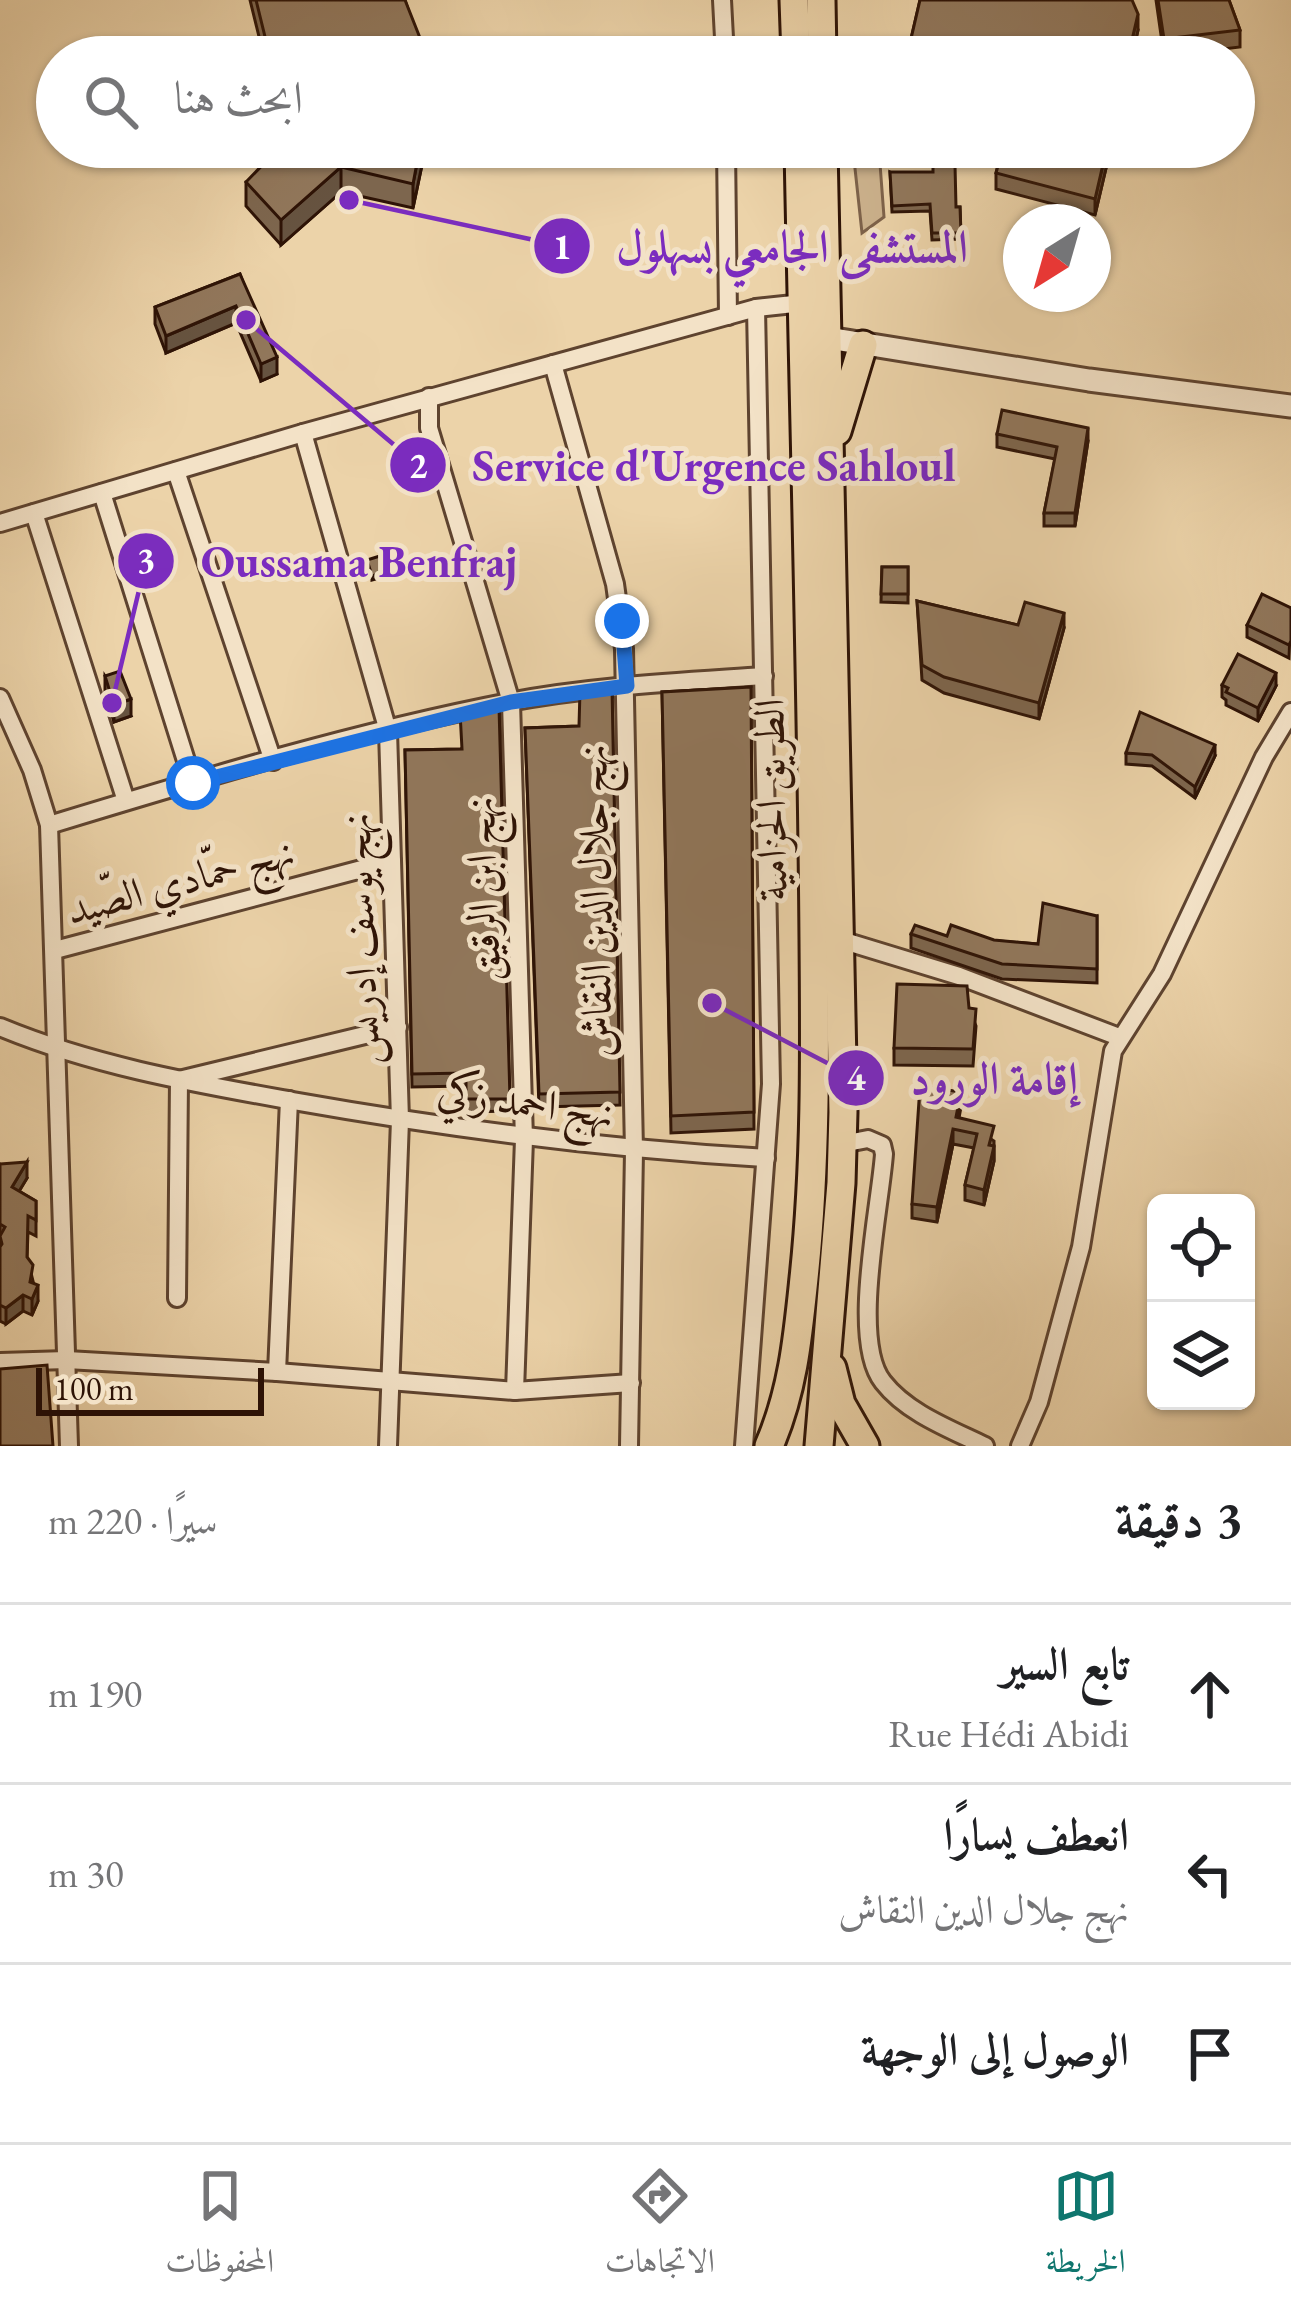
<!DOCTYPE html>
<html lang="ar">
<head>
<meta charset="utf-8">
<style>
	:root { --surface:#fff; --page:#f6f6f6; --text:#202124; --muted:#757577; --line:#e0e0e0; --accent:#0f766e }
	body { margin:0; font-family:"EB Garamond",Amiri,serif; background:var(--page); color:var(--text); direction:rtl }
	.controls { position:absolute; right:36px; bottom:36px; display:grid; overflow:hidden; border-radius:18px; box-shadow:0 3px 9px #0004 }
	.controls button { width:108px; height:108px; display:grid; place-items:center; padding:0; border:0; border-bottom:3px solid var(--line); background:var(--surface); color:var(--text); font:60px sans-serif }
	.compass { position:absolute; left:1003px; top:204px; width:108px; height:108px; border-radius:50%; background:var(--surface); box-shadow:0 3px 9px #0004; rotate:217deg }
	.scale { position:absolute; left:36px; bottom:30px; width:228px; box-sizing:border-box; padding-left:12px; border:6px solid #2e1306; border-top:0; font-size:33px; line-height:42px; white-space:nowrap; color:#2e1306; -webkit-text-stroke:9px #f3e2c7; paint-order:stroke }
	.stop { position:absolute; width:36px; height:36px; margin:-27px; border:9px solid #1a73e8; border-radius:50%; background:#fff }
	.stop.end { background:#1a73e8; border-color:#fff; box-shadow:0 3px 12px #0008 }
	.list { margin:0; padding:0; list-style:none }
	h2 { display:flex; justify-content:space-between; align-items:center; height:156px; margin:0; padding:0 48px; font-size:51px }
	h2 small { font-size:39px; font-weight:400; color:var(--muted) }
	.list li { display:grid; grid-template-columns:78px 1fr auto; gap:36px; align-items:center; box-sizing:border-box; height:180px; padding:0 48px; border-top:3px solid var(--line) }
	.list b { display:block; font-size:45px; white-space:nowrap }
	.list p { margin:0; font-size:39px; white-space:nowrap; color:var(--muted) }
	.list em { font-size:39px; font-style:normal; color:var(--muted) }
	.icon { flex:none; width:66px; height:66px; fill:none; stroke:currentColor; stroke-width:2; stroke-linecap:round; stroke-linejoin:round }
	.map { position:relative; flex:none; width:1291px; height:1446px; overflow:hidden; direction:ltr }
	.search { position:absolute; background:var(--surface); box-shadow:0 3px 9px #0004; left:36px; right:36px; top:36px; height:132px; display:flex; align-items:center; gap:30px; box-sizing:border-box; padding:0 42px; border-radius:66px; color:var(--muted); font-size:45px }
	.sheet { height:696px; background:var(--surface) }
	nav { display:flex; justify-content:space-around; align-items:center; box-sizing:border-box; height:168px; border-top:3px solid var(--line); background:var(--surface); font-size:33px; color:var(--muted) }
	nav a { display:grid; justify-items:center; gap:6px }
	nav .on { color:var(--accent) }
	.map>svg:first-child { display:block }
</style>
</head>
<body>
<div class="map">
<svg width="1291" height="1446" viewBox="0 0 1291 1446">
	<rect width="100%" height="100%" fill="#ecd3a9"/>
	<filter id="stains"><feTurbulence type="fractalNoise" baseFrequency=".00167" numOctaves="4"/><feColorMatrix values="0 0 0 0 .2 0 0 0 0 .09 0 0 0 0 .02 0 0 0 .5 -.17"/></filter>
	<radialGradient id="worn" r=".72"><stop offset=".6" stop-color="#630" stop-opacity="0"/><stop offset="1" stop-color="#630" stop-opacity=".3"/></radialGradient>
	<polygon fill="#ccb28d" stroke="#7d624a" stroke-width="3" points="853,150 880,164 884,217 862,233"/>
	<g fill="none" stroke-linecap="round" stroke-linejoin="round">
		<defs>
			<g id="minor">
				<polyline points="722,0 725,57"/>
				<polyline points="726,147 728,316"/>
				<polyline points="553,364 615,584 624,649 634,1151 629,1446"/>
				<polyline points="429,397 429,428 511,702 524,1139 515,1391"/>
				<polyline points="303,433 388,731 400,1120 388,1446"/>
				<polyline points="176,471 273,761"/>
				<polyline points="102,493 193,783"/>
				<polyline points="34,513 126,801"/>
				<polyline points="0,523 303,433 756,308 803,303"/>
				<polyline points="0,698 32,770 49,825 69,1446"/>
				<path d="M49 825C200 779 354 732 509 702 593 686 679 682 764 676"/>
				<polyline points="841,940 959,976 1119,1037"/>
				<polyline points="55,950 392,861"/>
				<path d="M0 1027C94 1066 193 1083 293 1101 451 1129 606 1149 766 1158"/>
				<path d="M842 1144 868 1139 882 1145 884 1154C880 1209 850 1341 883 1382 907 1413 950 1429 985 1446"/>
				<polyline points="177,1298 179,1080 398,1027"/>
				<polyline points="0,1362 67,1360 277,1372 515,1391 631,1383"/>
				<polyline points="277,1372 289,1100"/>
				<polyline points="744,1446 771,1084 756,308"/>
				<polyline points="1020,1446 1039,1402 1081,1247 1113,1051 1162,974 1264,757 1291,712"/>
			</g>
			<polyline id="tertiary" points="828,338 1089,380 1291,406"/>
			<g id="trunk">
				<polyline points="794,0 796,57"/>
				<polyline points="821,0 822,57"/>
				<polyline points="837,431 863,345"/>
				<polyline points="832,1368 841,1404 865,1446"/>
				<path d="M769 1446C793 1391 798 1336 804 1278 816 1165 815 1053 814 940 812 676 804 411 799 147"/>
				<polyline points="819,1446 841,1183 843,1112 823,147"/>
			</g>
		</defs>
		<use href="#minor" stroke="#5e432f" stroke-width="22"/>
		<use href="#tertiary" stroke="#5e432f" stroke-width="27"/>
		<use href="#trunk" stroke="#2e1306" stroke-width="33"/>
		<use href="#minor" stroke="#f3e2c7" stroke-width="16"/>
		<use href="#tertiary" stroke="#f3e2c7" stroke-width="21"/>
		<use href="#trunk" stroke="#ecd3a9" stroke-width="27"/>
	</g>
	<g fill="#7d664e" stroke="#2e1306" stroke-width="3">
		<polygon points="250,0 405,0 424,57 264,57"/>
		<polygon points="920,0 1138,30 1132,57 880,57 907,56"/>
		<polygon points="1156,0 1229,0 1240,30 1240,47 1164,56"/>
		<polygon points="423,147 423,160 413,208 341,192 281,245 246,206 246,182"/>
		<polygon points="878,147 894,147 893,156 878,156"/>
		<polygon points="1003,147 1111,147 1095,215 996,189 996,173"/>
		<polygon points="890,172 956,207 960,207 961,239 932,240 930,211 892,212"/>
		<polygon points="240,274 277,374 261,381 236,323 166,353 155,324 155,307"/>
		<polygon points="997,434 1088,441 1075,526 1044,526 1044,513 1055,459 997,447"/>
		<polygon points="882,567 908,567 908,603 881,602"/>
		<polygon points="917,601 1018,625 1064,628 1039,719 944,693 922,680"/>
		<polygon points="1291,608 1289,658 1247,637 1247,625"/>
		<polygon points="105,676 131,716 114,722 105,693"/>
		<polygon points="1222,685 1276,686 1258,721 1226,705 1226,700 1222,697"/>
		<polygon points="751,687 754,1129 671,1133 662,692"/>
		<polygon points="612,688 620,1105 539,1107 525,728 579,726"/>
		<polygon points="499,707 510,1111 466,1112 466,1086 412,1087 405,750 461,749"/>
		<polygon points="1126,753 1215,756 1195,798 1152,766 1126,764"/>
		<polygon points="1097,916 1097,983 1002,979 911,948 911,934 1038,944"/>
		<polygon points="969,1008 976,1026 973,1066 894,1065 894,1048"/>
		<polygon points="961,1107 959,1118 994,1141 994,1161 984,1205 965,1200 965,1185 974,1148 953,1144 937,1222 912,1218 912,1204"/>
		<polygon points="0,1164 27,1178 19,1191 36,1201 36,1236 28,1232 27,1257 38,1301 32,1315 23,1311 6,1324 0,1321"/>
	</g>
	<g fill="#665340" stroke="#2e1306" stroke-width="3">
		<polygon points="1138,14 1138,30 1132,57 1128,57"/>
		<polygon points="424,48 424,57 397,57"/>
		<polygon points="420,147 423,147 423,160 413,208 413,184"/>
		<polygon points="1107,147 1111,147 1095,215 1095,199"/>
		<polygon points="341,167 341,192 281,245 281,220"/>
		<polygon points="236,306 236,323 166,353 166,336"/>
		<polygon points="277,357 277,374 261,381 261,364"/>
		<polygon points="1088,428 1088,441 1075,526 1075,513"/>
		<polygon points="401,567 401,572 372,580 372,576"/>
		<polygon points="1064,613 1064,628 1039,719 1039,703"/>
		<polygon points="1276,673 1276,686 1258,721 1258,708"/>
		<polygon points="131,699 131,716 114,722 114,705"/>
		<polygon points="1215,745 1215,756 1195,798 1195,787"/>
		<polygon points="953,1129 953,1144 937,1222 937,1207"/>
		<polygon points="994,1146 994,1161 984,1205 984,1190"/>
		<polygon points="27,1162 27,1178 12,1203 12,1187"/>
		<polygon points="38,1285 38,1301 32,1315 32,1299"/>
		<polygon points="23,1295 23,1311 6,1324 6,1308"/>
	</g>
	<g fill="#91775b" stroke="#2e1306" stroke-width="3">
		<polygon points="256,0 405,0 424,48 397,57 270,57"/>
		<polygon points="920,0 1132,0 1138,14 1128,57 1010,57 1012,44 1005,42 999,57 984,57 951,49 945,57 880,57 880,49 907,56"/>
		<polygon points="1158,0 1229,0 1240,30 1164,39"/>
		<polygon points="280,147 420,147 413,184 341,167 281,220 246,182"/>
		<polygon points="1003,147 1107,147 1095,199 996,173"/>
		<polygon points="955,165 956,207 960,207 961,233 932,233 930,204 892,206 890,172 933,172 933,166"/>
		<polygon points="240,274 277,357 261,364 236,306 166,336 155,307"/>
		<polygon points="1002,410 1088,428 1075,513 1044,513 1057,447 997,434"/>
		<polygon points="396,551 401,567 372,576 367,560"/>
		<polygon points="882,567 908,567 908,594 881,594"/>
		<polygon points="1262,594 1291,608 1291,641 1289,645 1247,625"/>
		<polygon points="917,601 1018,625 1025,602 1064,613 1039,703 944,677 922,665"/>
		<polygon points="1238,654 1276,673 1258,708 1226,692 1228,688 1222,685"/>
		<polygon points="120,671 131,699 114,705 105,676"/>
		<polygon points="751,687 754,1112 671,1116 662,692"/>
		<polygon points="612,688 620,1092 539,1094 525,728 579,726 580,691"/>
		<polygon points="499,707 510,1099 466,1099 466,1073 412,1074 405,750 462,749 460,712"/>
		<polygon points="1140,712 1215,745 1195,787 1152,755 1126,753"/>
		<polygon points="1043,903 1097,916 1097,969 1002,964 911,934 915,925 947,936 951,925 994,940 1038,944"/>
		<polygon points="897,984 967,986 969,1008 976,1009 973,1049 894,1048"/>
		<polygon points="920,1086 961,1092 956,1117 994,1126 989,1145 994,1146 984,1190 965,1185 977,1134 953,1129 937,1207 912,1204"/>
		<polygon points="27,1162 12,1187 36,1201 36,1220 28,1216 27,1257 33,1265 30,1282 38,1285 32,1299 23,1295 6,1308 0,1305 0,1247 2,1244 0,1236 5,1227 0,1224 0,1164"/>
		<polygon points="47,1365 53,1446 0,1446 0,1369"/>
	</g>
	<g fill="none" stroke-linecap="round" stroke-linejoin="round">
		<polyline stroke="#1a73e8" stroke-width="15" points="193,783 511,702 627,686 622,621"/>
	</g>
	<g text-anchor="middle" stroke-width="10" stroke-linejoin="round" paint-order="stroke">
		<g font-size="42" fill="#2e1306" stroke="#f3e2c7">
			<text transform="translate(770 800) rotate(-91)" y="15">الطريق الحزامية</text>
			<text transform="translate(180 880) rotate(-15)" y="15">نهج حمّادي الصّيد</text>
			<text transform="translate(482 889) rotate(-92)" y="15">نهج ابن الرقيق</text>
			<text transform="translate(594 901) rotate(-91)" y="15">نهج جلال الدين النقاش</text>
			<text transform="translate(359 939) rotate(-92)" y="15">نهج يوسف إدريس</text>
			<text transform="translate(526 1101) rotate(8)" y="15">نهج احمد زكي</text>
		</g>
	</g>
	<path fill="none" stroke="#7b2cbf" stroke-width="4.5" d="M349 200L562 246M246 320L418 465M112 703L146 561M712 1003L856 1078"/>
	<g fill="#7b2cbf" stroke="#f3e2c7" stroke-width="4.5">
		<circle cx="349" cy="200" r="12"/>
		<circle cx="246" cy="320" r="12"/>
		<circle cx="112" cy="703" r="12"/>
		<circle cx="712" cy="1003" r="12"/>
		<circle cx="562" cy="246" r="30"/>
		<circle cx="418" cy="465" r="30"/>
		<circle cx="146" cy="561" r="30"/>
		<circle cx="856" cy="1078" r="30"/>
	</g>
	<g font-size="36" text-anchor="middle" font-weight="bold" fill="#fff">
		<text x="562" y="259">1</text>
		<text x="418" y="478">2</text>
		<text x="146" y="573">3</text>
		<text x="856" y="1090">4</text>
	</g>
	<g font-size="45" text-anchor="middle" font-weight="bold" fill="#7b2cbf" stroke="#f3e2c7" stroke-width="10" stroke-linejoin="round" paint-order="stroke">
		<text x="792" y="262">المستشفى الجامعي بسهلول</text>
		<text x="714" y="481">Service d'Urgence Sahloul</text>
		<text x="359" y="577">Oussama Benfraj</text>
		<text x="994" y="1094">إقامة الورود</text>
	</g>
	<rect width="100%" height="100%" filter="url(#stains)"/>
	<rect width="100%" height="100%" fill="url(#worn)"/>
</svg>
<div class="controls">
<button><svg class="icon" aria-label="locate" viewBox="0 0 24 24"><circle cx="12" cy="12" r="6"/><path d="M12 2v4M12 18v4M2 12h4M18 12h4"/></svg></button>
<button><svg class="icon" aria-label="layers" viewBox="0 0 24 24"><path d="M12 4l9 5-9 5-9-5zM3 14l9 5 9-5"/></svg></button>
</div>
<svg class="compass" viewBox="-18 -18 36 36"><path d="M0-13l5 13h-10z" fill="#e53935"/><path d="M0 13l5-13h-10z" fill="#757577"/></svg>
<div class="scale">100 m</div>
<div class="stop" style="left:193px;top:783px"></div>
<div class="stop end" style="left:622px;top:621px"></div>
<div class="search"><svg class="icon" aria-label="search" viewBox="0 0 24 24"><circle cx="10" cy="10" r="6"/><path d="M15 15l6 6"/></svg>ابحث هنا</div>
</div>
<section class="sheet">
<h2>3 دقيقة<small>سيرًا · 220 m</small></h2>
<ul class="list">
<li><svg class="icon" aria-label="ahead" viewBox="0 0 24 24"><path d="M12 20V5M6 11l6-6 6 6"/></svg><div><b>تابع السير</b><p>Rue Hédi Abidi</p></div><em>190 m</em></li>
<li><svg class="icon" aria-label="left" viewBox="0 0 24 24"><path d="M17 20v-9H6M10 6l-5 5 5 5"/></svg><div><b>انعطف يسارًا</b><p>نهج جلال الدين النقاش</p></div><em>30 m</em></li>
<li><svg class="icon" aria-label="arrive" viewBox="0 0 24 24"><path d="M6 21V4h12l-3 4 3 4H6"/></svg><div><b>الوصول إلى الوجهة</b></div></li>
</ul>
</section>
<nav>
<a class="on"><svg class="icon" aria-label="map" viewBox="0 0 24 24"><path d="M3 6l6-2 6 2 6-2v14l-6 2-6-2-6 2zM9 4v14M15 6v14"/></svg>الخريطة</a>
<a><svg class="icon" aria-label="directions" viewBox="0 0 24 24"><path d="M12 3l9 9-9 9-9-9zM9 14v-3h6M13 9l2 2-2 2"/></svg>الاتجاهات</a>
<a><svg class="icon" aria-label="saved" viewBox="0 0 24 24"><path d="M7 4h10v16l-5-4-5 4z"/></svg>المحفوظات</a>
</nav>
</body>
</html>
